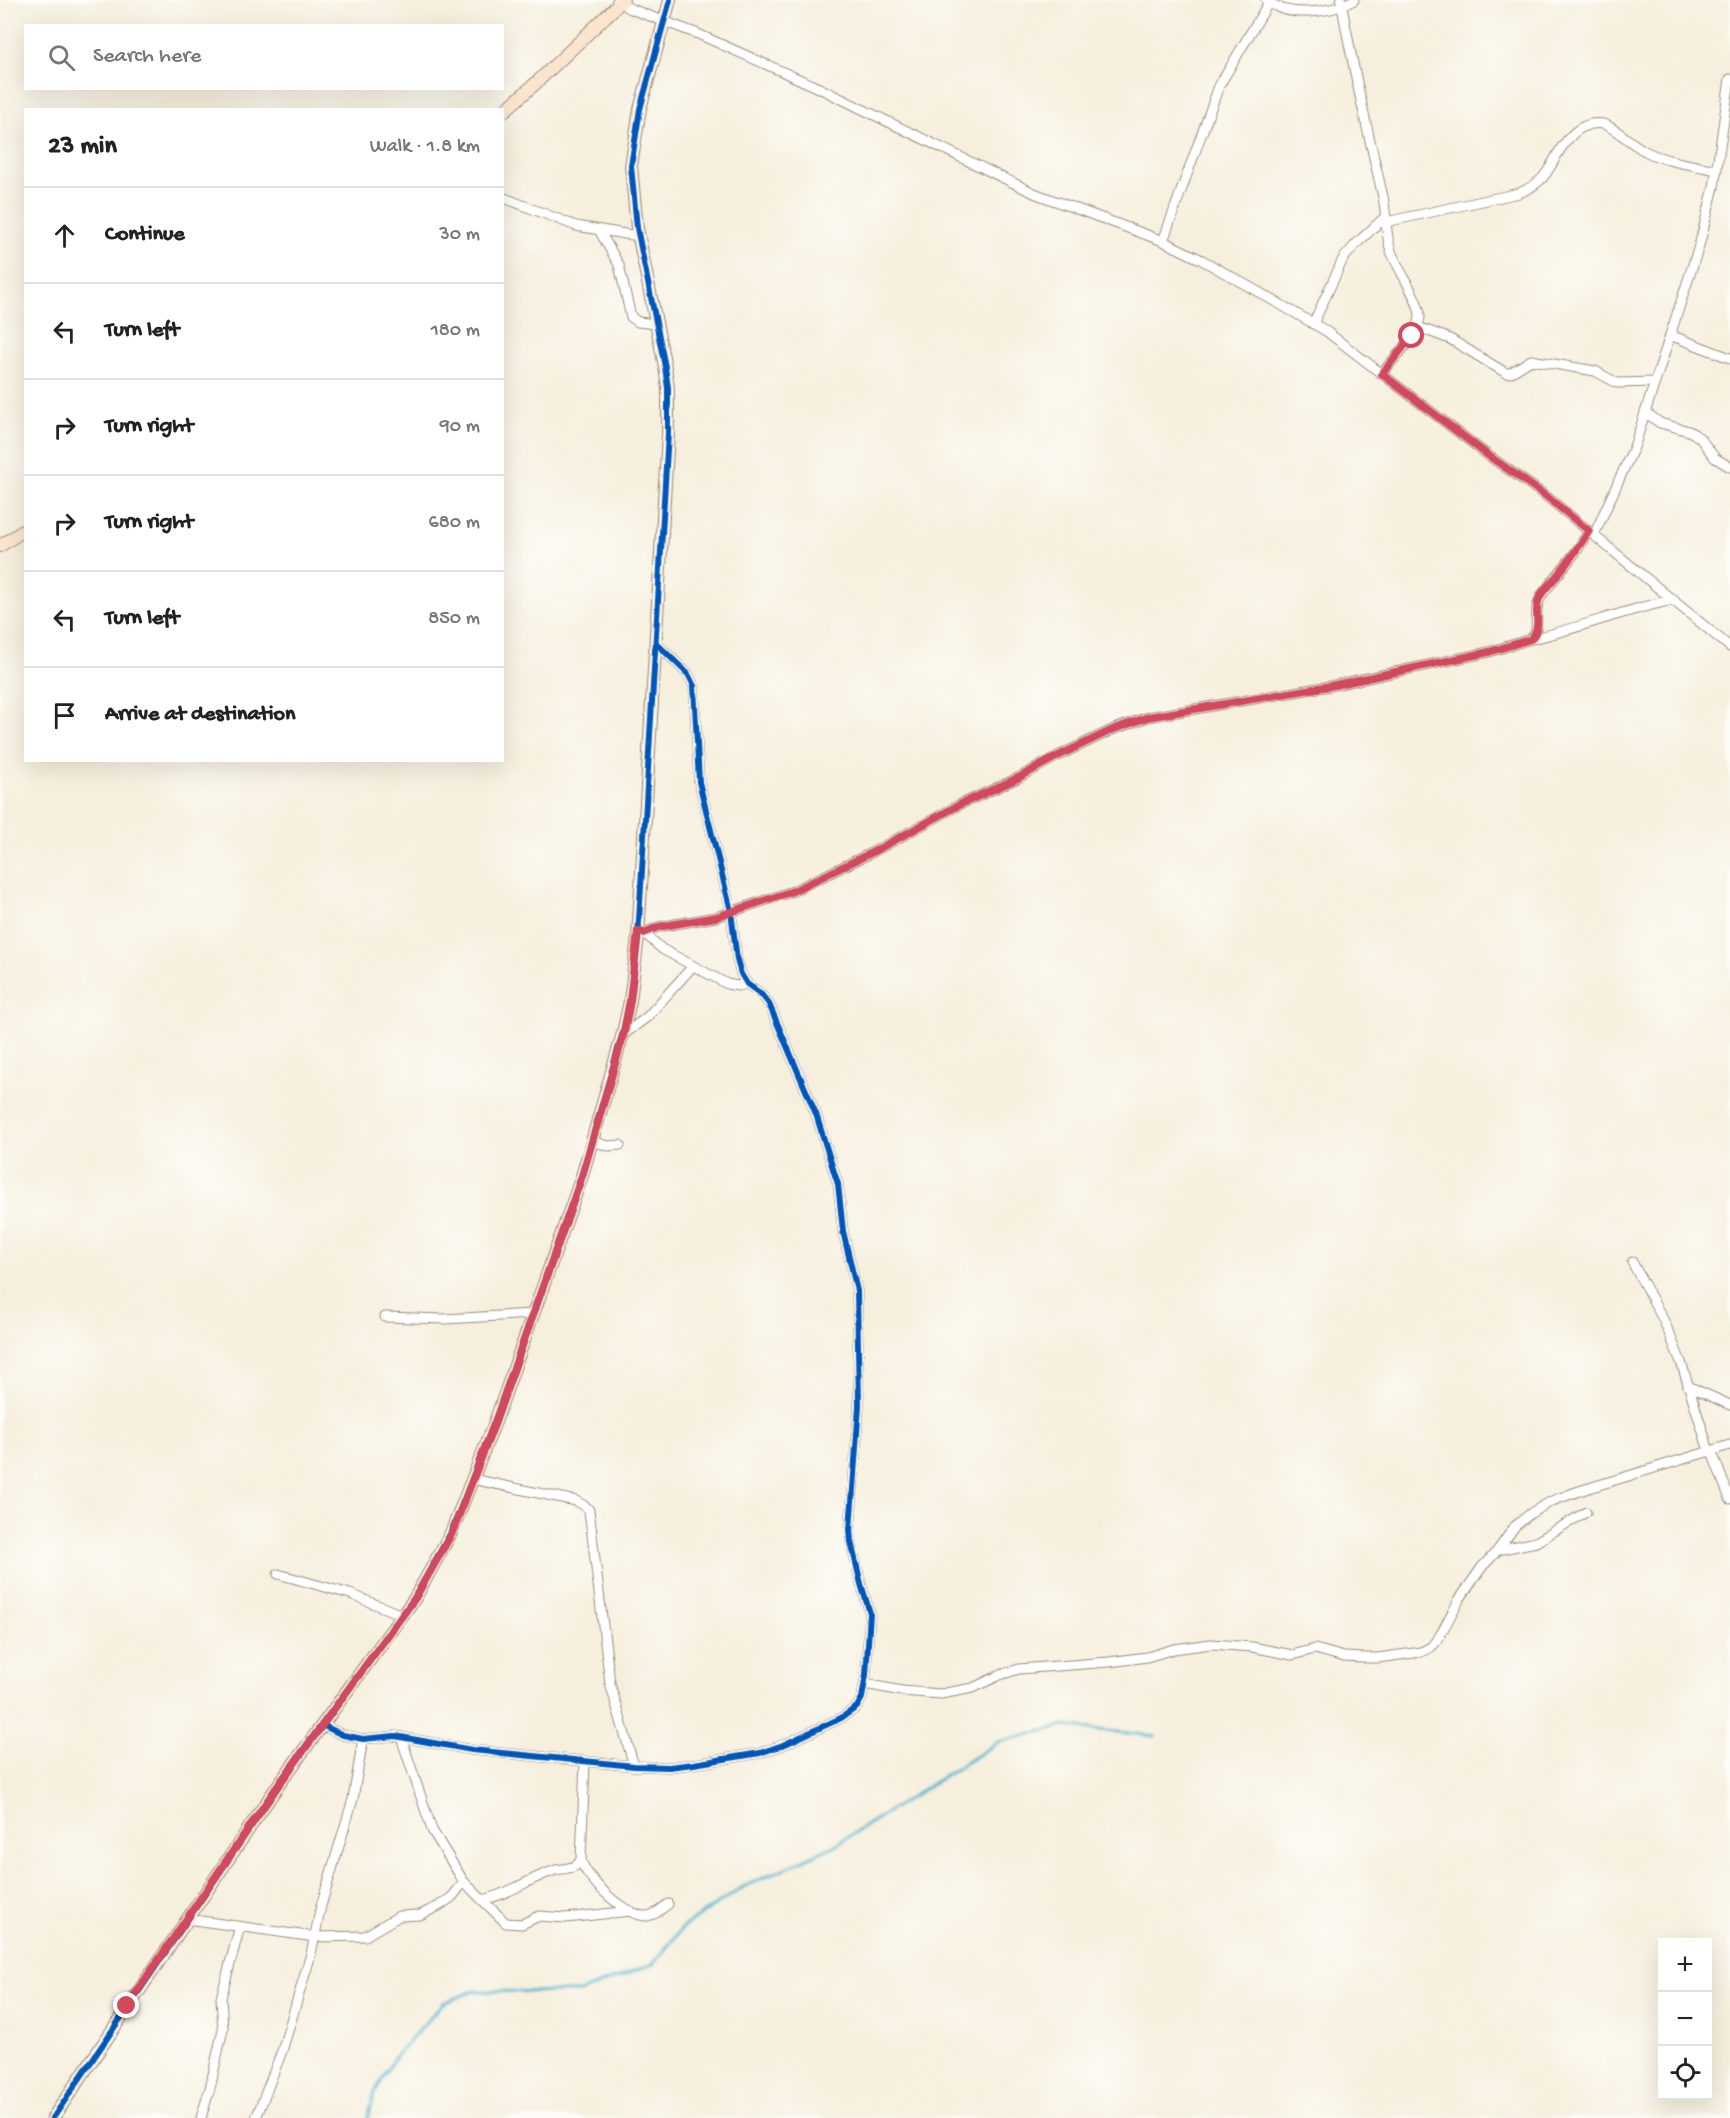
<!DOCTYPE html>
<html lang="en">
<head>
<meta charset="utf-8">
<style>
	:root { --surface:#fff; --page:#f2f2f2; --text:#222; --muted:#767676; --line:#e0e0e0 }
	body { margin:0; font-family:"Gochi Hand",sans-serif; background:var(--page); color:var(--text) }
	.controls { position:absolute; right:18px; bottom:18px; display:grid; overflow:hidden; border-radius:0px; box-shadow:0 6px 24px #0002 }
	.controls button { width:54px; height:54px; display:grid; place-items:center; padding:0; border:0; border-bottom:2px solid var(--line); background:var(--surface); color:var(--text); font:30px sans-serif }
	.stop { position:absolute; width:18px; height:18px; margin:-14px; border:4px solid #d1495b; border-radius:50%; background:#fff }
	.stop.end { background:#d1495b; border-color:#fff; box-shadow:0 2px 6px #0008 }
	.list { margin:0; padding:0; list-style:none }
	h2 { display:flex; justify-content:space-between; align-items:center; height:78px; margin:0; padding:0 24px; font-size:26px }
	h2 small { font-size:20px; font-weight:400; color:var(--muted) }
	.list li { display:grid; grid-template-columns:39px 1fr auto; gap:18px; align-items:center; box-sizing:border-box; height:96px; padding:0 24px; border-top:2px solid var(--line) }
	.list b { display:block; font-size:22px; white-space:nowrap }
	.list em { font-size:20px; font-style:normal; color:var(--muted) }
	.icon { flex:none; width:33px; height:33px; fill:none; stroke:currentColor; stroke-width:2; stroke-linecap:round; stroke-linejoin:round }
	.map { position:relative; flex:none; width:1730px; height:2118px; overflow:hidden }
	.search { position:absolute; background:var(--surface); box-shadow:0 6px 24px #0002; left:24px; top:24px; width:480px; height:66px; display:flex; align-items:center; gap:15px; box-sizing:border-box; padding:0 21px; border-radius:0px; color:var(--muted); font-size:22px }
	.panel { position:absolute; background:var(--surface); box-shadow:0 6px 24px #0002; left:24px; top:108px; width:480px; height:654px; border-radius:0px }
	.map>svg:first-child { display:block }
</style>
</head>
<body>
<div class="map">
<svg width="1730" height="2118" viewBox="0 0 1730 2118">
	<rect width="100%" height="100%" fill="#fdfcf7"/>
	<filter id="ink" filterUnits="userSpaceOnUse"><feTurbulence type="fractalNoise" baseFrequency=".0167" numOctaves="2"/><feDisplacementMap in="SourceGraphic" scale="12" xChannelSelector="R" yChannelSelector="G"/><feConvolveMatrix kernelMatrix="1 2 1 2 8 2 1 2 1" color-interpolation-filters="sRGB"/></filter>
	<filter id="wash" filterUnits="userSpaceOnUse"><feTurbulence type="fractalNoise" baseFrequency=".008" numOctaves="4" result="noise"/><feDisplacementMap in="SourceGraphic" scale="24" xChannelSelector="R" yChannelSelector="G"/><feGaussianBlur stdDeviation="1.35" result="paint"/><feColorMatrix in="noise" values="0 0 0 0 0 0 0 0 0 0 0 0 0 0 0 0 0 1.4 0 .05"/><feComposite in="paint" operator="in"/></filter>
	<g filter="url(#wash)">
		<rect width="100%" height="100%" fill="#f6efdd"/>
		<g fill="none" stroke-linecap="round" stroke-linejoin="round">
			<polyline stroke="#4bb1ca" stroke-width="3" points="368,2118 375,2092 394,2058 443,2003 474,1991 580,1992 653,1964 684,1926 743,1887 834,1846 998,1742 1063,1726 1155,1736"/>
		</g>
	</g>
	<g filter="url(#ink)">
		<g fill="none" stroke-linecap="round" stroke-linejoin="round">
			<defs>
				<g id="street">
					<path d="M1266 0C1289 19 1330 13 1354 0"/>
					<path d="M1341 0C1352 67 1368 131 1383 197 1387 215 1385 233 1391 251 1397 268 1421 302 1420 317 1417 338 1394 357 1382 374"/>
					<polyline points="617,1 631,9 698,34 819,88 1034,193 1163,241 1202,260 1276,302 1326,331 1489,456 1546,496 1730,647"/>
					<polyline points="502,197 576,226 638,236"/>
					<path d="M1386 222 1519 193C1555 178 1548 160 1570 137 1579 127 1590 122 1603 124 1613 126 1634 146 1645 151 1666 162 1694 165 1717 170"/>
					<polyline points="599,230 619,265 631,317 638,322 656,324"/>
					<polyline points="1163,241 1219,86 1269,2"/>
					<polyline points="1313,324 1343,259 1356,244 1386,216"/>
					<polyline points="1418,327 1450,339 1506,373 1510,373 1531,360 1595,371 1617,383 1655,382"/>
					<polyline points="1670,335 1730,358"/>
					<polyline points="1645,412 1660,423 1689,431 1694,434 1700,438 1715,458 1730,467"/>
					<polyline points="1594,535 1634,447 1699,246 1714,187 1730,79"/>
					<path d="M1531 639C1579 629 1625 609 1674 600"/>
					<polyline points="639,931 644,933 662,949 727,984 738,986 747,984"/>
					<polyline points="644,933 658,927 716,917 793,891 873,852 959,805 1018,778 1058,756 1112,730 1148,717 1330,686 1489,652 1531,639 1536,632 1537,607 1541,596 1578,549 1589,531"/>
					<polyline points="623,1035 647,1017 693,966"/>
					<polyline points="592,1141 608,1146 620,1145"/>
					<polyline points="1632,1262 1664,1321 1681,1362 1709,1451"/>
					<polyline points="385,1317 445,1319 533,1314"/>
					<polyline points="1688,1386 1730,1405"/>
					<polyline points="1711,1450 1730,1499"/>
					<polyline points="472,1479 576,1501 585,1506 589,1510 610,1683 634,1766"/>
					<polyline points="1498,1550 1536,1542 1586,1512"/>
					<polyline points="278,1574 350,1594 402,1615"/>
					<polyline points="865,1684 902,1691 941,1694 973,1688 1000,1675 1019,1669 1109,1662 1147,1657 1174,1649 1211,1644 1252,1647 1292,1655 1315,1649 1344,1657 1363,1658 1378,1658 1421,1652 1431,1647 1437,1641 1459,1600 1482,1567 1498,1550 1515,1526 1531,1513 1552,1501 1579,1491 1730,1445"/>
					<polyline points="322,1725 343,1735 363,1739 395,1736 472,1750 634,1766 669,1767 694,1764 760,1753 783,1745 841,1718 857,1707 862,1698 866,1675 870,1613 861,1584 851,1542 850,1529 859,1406 857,1291 843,1231 838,1184 834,1172 816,1114 769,1004 761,994 747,984 741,974 737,960 731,911 699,782 694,686 688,674 656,643"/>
					<polyline points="401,1737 432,1830 464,1882 506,1923 522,1924 539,1916 566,1918 631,1911"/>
					<path d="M585 1762 581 1860C586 1879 626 1917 647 1916 656 1915 661 1909 668 1904"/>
					<path d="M482 1900C511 1894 529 1878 556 1870 566 1868 576 1869 581 1860"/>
					<polyline points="187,1919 315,1937 365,1936 399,1916 420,1915 439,1906 452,1897 464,1882"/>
					<polyline points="201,2118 210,2088 223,2029 221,1998 240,1926"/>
					<polyline points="256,2118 282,2051 311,1954 321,1906 353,1799 363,1739"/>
				</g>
				<g id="secondary">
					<polyline points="502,113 536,83 623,0"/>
					<polyline points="0,546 26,529"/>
					<polyline points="53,2118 277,1787 415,1598 451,1533 495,1422 582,1176 623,1033 630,1001 638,937 668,433 668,388 665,367 637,228 631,166 640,109 670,0"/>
				</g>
			</defs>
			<use href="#street" stroke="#988c7e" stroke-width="11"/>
			<use href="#secondary" stroke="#988c7e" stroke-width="14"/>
			<use href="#street" stroke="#fff" stroke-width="9"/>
			<use href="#secondary" stroke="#fce5cf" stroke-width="12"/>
			<defs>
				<g id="cycleway">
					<polyline points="322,1725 343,1735 363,1739 395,1736 472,1750 634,1766 669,1767 694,1764 760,1753 783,1745 841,1718 857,1707 862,1698 866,1675 870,1613 861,1584 851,1542 850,1529 859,1406 857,1291 843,1231 838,1184 834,1172 816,1114 769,1004 761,994 747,984 741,974 737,960 731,911 699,782 694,686 688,674 656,643"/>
					<polyline points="53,2118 277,1787 415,1598 451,1533 495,1422 582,1176 623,1033 630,1001 638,937 668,433 668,388 665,367 637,228 631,166 640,109 670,0"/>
				</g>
			</defs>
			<use href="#cycleway" stroke="#fdfcf7" stroke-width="10"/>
			<use href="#cycleway" stroke="#0057b8" stroke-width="6"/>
		</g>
	</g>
	<g fill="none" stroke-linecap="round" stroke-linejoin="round" filter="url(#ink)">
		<path stroke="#d1495b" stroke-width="8" d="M127 2006 277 1787 415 1598 452 1533 495 1422 582 1176 624 1033 630 1001 638 931 644 933 658 927 716 917 793 891 873 852 959 805 1018 778 1058 756 1112 730 1148 717 1330 686 1489 652 1531 639C1543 625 1533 614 1539 599 1542 591 1550 584 1556 577 1568 562 1579 547 1589 531L1546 496 1489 456 1382 374 1412 336"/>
	</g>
</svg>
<div class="controls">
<button>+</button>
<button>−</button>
<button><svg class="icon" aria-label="locate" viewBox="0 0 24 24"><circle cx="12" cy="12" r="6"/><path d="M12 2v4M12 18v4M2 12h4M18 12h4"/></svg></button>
</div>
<div class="stop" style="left:1412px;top:336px"></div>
<div class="stop end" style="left:127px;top:2006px"></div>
<div class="search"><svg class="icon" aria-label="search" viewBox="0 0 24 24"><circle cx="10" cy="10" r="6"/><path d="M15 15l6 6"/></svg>Search here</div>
<section class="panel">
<h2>23 min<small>Walk · 1.8 km</small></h2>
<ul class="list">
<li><svg class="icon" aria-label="ahead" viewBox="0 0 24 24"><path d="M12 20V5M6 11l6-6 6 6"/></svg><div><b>Continue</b></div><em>30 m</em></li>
<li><svg class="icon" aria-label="left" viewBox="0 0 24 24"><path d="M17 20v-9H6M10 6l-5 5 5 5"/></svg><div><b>Turn left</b></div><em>180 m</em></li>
<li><svg class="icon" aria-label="right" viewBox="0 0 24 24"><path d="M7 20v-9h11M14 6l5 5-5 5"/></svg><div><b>Turn right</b></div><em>90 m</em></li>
<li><svg class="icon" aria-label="right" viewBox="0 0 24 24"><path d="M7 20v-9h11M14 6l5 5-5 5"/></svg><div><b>Turn right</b></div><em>680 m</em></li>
<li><svg class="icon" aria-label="left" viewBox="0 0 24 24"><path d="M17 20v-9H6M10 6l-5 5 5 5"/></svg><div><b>Turn left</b></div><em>850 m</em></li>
<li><svg class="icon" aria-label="arrive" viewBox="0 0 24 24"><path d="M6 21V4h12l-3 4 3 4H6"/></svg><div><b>Arrive at destination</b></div></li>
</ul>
</section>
</div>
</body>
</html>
